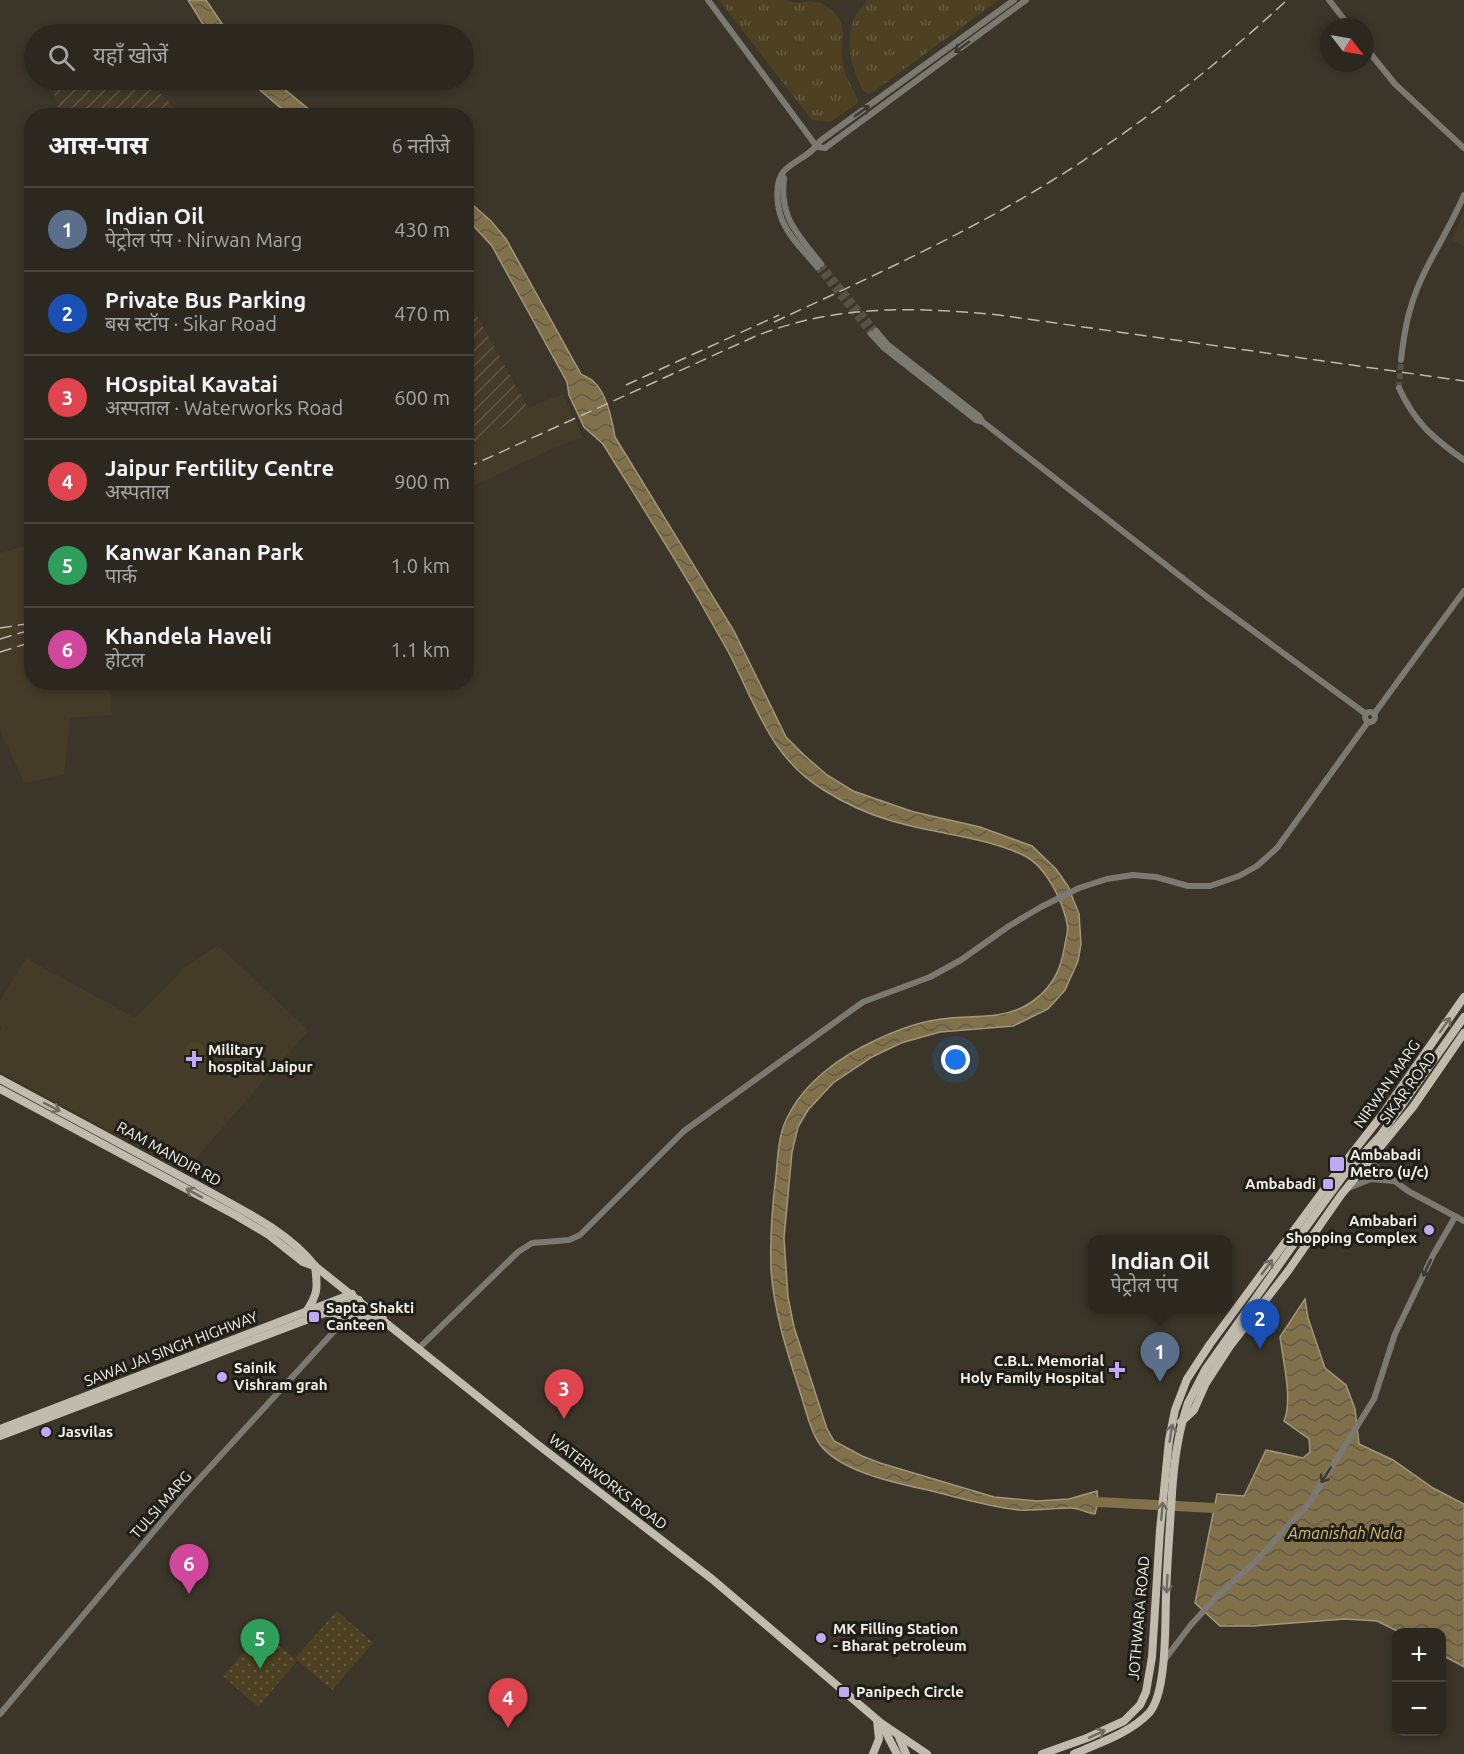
<!DOCTYPE html>
<html lang="hi">
<head>
<meta charset="utf-8">
<style>
	:root { --surface:#2c281f; --page:#38342c; --text:#f1f3f6; --muted:#a6a6a4; --line:#48443d; --accent:#d6ab8b }
	body { margin:0; font-family:Ubuntu,"Noto Sans Devanagari",sans-serif; background:var(--page); color:var(--text) }
	.controls { position:absolute; right:18px; bottom:18px; display:grid; overflow:hidden; border-radius:12px; box-shadow:0 3px 9px #0003 }
	.controls button { width:54px; height:54px; display:grid; place-items:center; padding:0; border:0; border-bottom:2px solid var(--line); background:var(--surface); color:var(--text); font:30px sans-serif }
	.compass { position:absolute; left:1320px; top:18px; width:54px; height:54px; border-radius:50%; background:var(--surface); box-shadow:0 3px 9px #0003; rotate:121deg }
	.you { position:absolute; left:956px; top:1060px; width:21px; height:21px; margin:-15px; border:4px solid #fff; border-radius:50%; background:#1a73e8; box-shadow:0 0 0 9px #1a73e833 }
	.badge { display:grid; place-items:center; width:39px; height:39px; border-radius:50%; background:var(--accent); color:#fff; font-size:20px; font-weight:700 }
	.pin { position:absolute; translate:-50% -50px; filter:drop-shadow(0 2px 3px #0008) }
	.pin::after { content:''; position:absolute; top:32px; width:21px; height:18px; background:inherit; clip-path:polygon(0 0,100% 0,50% 100%) }
	.popup { position:absolute; left:1088px; top:1235px; width:144px; height:78px; box-sizing:border-box; display:grid; place-content:center; border-radius:12px; background:var(--surface); filter:drop-shadow(0 2px 4px #0005); font-size:20px; white-space:nowrap; color:var(--muted) }
	.popup b { font-size:22px; color:var(--text) }
	.popup::after { content:''; position:absolute; left:50%; top:100%; margin-left:-12px; border:12px solid transparent; border-top-color:var(--surface) }
	.list { margin:0; padding:0; list-style:none }
	h2 { display:flex; justify-content:space-between; align-items:center; height:78px; margin:0; padding:0 24px; font-size:26px }
	h2 small { font-size:20px; font-weight:400; color:var(--muted) }
	.list li { display:grid; grid-template-columns:39px 1fr auto; gap:18px; align-items:center; box-sizing:border-box; height:84px; padding:0 24px; border-top:2px solid var(--line) }
	.list b { display:block; font-size:22px; white-space:nowrap }
	.list p { margin:0; font-size:20px; white-space:nowrap; color:var(--muted) }
	.list em { font-size:20px; font-style:normal; color:var(--muted) }
	.icon { flex:none; width:33px; height:33px; fill:none; stroke:currentColor; stroke-width:2; stroke-linecap:round; stroke-linejoin:round }
	.map { position:relative; flex:none; width:1464px; height:1754px; overflow:hidden }
	.search { position:absolute; background:var(--surface); box-shadow:0 3px 9px #0003; left:24px; top:24px; width:450px; height:66px; display:flex; align-items:center; gap:15px; box-sizing:border-box; padding:0 21px; border-radius:33px; color:var(--muted); font-size:22px }
	.panel { position:absolute; background:var(--surface); box-shadow:0 3px 9px #0003; left:24px; top:108px; width:450px; height:582px; border-radius:24px }
	.map>svg:first-child { display:block }
</style>
</head>
<body>
<div class="map">
<svg width="1464" height="1754" viewBox="0 0 1464 1754">
	<defs>
		<pattern id="industrial-furrows" width="10" height="10" patternUnits="userSpaceOnUse" patternTransform="scale(1.5)"><rect width="10" height="10" fill="#443b28"/><path d="M-1 1l2-2M0 10L10 0M9 11l2-2" fill="none" stroke="#5f5847"/></pattern>
		<pattern id="grass-tufts" width="24" height="20" patternUnits="userSpaceOnUse" patternTransform="scale(1.5)"><rect width="24" height="20" fill="#4e4122"/><path d="M3 7l-1-3M5 7V3M7 7l1-3M15 17l-1-3M17 17v-4M19 17l1-3" fill="none" stroke="#685d42"/></pattern>
		<pattern id="park-dots" width="8" height="8" patternUnits="userSpaceOnUse" patternTransform="scale(1.5)"><rect width="8" height="8" fill="#4e4122"/><path d="M2 2h.1M6 6h.1" fill="none" stroke="#685d42" stroke-width="1.8" stroke-linecap="round"/></pattern>
		<pattern id="water-waves" width="16" height="10" patternUnits="userSpaceOnUse" patternTransform="scale(1.5)"><rect width="16" height="10" fill="#80714b"/><path d="M0 5q4-4 8 0t8 0" fill="none" stroke="#645c48"/></pattern>
	</defs>
	<rect width="100%" height="100%" fill="#3b3629"/>
	<g fill="#443b28">
		<polygon points="1464,211 1464,246 1452,240"/>
		<polygon points="562,394 583,438 558,446 467,489 467,450 485,441 528,408"/>
		<polygon points="31,544 32,682 109,683 112,715 70,718 64,775 24,783 0,729 0,553"/>
		<polygon points="218,945 309,1031 273,1070 184,1172 0,1071 0,1030 2,1027 0,1026 0,1001 26,958 135,1018 184,968"/>
	</g>
	<g fill="url(#industrial-furrows)">
		<polygon points="80,80 148,80 181,115 61,115 52,88"/>
		<polygon points="467,298 528,408 485,441 467,450"/>
	</g>
	<g fill="url(#grass-tufts)">
		<polygon points="719,0 784,0 797,3 809,1 822,3 834,12 840,20 843,31 842,57 845,74 858,100 857,104 830,122 812,120"/>
		<path d="M867 0H999L870 94 864 92C852 69 844 45 854 19 856 13 863 6 867 0Z"/>
		<circle cx="195" cy="1052" r="10"/>
	</g>
	<g fill="url(#park-dots)">
		<polygon points="337,1611 373,1643 332,1690 295,1658"/>
		<polygon points="262,1631 297,1661 258,1707 223,1676"/>
	</g>
	<g fill="url(#water-waves)" stroke="#a2977a" stroke-width="1.5">
		<polygon points="188,0 206,0 229,34 209,34"/>
		<polygon points="248,80 273,80 316,115 289,115"/>
		<path d="M466 199 491 221 506 239 581 374C584 376 590 378 593 381 607 393 612 420 615 437L734 631 786 737 804 755 827 775 853 791 914 812 980 827 1032 846 1056 869 1068 886 1079 914 1081 944 1078 961 1065 990 1048 1009 1013 1026 940 1032 901 1043 872 1057 833 1083 808 1110 798 1127 792 1152 784 1238 788 1297 794 1327 827 1429 834 1441 862 1456 880 1463 994 1497 1037 1501 1069 1499 1097 1491 1098 1502 1095 1514C1085 1513 1080 1508 1071 1508 1053 1508 1037 1511 1019 1510 991 1507 963 1499 936 1492 902 1484 839 1473 819 1443 810 1430 806 1411 801 1395 788 1355 774 1313 771 1270 770 1239 772 1207 776 1176 778 1156 778 1136 787 1118 804 1082 841 1056 876 1040 897 1030 918 1022 941 1019 969 1015 1000 1020 1025 1006 1050 992 1061 972 1065 944 1067 934 1069 929 1066 919 1061 898 1045 866 1025 856 983 836 935 834 892 821 867 814 844 803 822 789 771 757 757 708 731 657 722 640 711 622 702 605 670 550 636 497 603 444L584 427 569 395 567 382 492 246 467 219Z"/>
		<path d="M1305 1299 1308 1318 1325 1368 1346 1385 1355 1409 1359 1444 1393 1460 1433 1488 1464 1504V1667L1442 1655V1632H1399L1377 1621 1345 1619 1253 1626H1220L1195 1603 1217 1494 1244 1496 1266 1450 1303 1458 1310 1452 1309 1439 1284 1421C1293 1400 1283 1361 1280 1337Z"/>
	</g>
	<g fill="none" stroke-linecap="round" stroke-linejoin="round">
		<polyline stroke="#80714b" stroke-width="10" points="1098,1502 1214,1508"/>
		<g stroke="#565246" stroke-width="6" stroke-dasharray="6 3" stroke-linecap="butt">
			<polyline points="821,264 876,331"/>
			<polyline points="817,267 871,334"/>
			<polyline points="1399,388 1401,360"/>
		</g>
		<g stroke="#7c7973" stroke-width="6">
			<polyline points="708,0 817,147"/>
			<polyline points="1329,0 1350,27"/>
			<polyline points="1365,47 1395,84 1464,148"/>
			<polyline points="817,147 825,148 1026,0"/>
			<path d="M784 178C779 218 798 234 821 264"/>
			<path d="M817 267C807 254 792 241 785 226 777 212 773 184 784 171 795 160 813 154 820 141L1014 0"/>
			<polyline points="876,331 887,344 979,416 982,421"/>
			<polyline points="871,334 884,348 976,420 983,422 1207,597 1366,714"/>
			<path d="M1401 360C1403 343 1405 326 1410 310 1421 269 1448 234 1464 195"/>
			<path d="M1399 388C1415 423 1433 438 1464 460"/>
			<circle cx="1370" cy="717" r="5"/>
			<polyline points="1374,714 1464,591"/>
			<polyline points="1355,1151 1408,1191 1464,1221"/>
			<polyline points="1346,1189 1371,1179 1393,1181"/>
			<polyline points="419,1348 518,1252 532,1243 569,1240 580,1235 684,1131 863,1002 930,977 961,960 1009,926 1041,907 1079,888 1107,879 1133,875 1156,877 1188,886 1210,886 1239,876 1257,866 1277,848 1368,722"/>
			<polyline points="1163,1662 1190,1626 1218,1595 1255,1562 1310,1502 1374,1399 1395,1334 1433,1255 1455,1217"/>
			<polyline points="0,1714 181,1499 347,1317"/>
		</g>
		<g stroke="#c1bbae" stroke-width="8">
			<path d="M0 1079C66 1115 133 1150 199 1186 238 1208 287 1230 315 1266L537 1444 712 1579 881 1723 927 1754"/>
			<polyline points="0,1089 237,1216 269,1235 303,1262 314,1266"/>
			<path d="M306 1312C318 1294 318 1288 315 1266"/>
			<polyline points="328,1313 347,1317 383,1319"/>
			<polyline points="1181,1422 1194,1410 1206,1383 1230,1346 1288,1271 1341,1195 1413,1107 1464,1033"/>
			<polyline points="0,1429 352,1294"/>
			<polyline points="0,1436 359,1300"/>
			<polyline points="883,1727 897,1754"/>
			<polyline points="899,1737 906,1754"/>
			<polyline points="873,1754 879,1739 877,1720"/>
			<polyline points="1042,1754 1087,1738 1124,1721 1140,1705 1146,1692 1152,1657 1160,1530 1169,1440 1175,1410 1187,1379 1210,1344 1328,1184 1382,1115 1464,997"/>
			<path d="M1074 1754C1099 1743 1130 1733 1149 1713 1167 1693 1165 1624 1166 1597 1167 1562 1170 1527 1172 1493 1174 1462 1178 1432 1188 1403"/>
		</g>
		<g stroke="#bcb8af" stroke-width="1.5" stroke-dasharray="12 6" stroke-linecap="butt">
			<path d="M774 322C871 277 970 232 1061 175 1142 124 1217 65 1287 0"/>
			<polyline points="626,385 779,315"/>
			<path d="M466 468 756 336C837 304 914 307 999 315L1464 381"/>
			<polyline points="0,628 32,623"/>
			<polyline points="0,639 27,631"/>
			<polyline points="0,652 32,642"/>
		</g>
		<polyline stroke="#c1bbae" stroke-width="8" points="1188,1403 1205,1370 1298,1238 1344,1175 1380,1136 1464,1017"/>
	</g>
	<defs><path id="oneway-shaft" d="M-6 0H5M1.5-3L5.5 0L1.5 3" fill="none" stroke-width="1.6" stroke-linecap="round" stroke-linejoin="round" transform="scale(1.5)"/></defs>
	<g stroke="#3c3933">
		<use href="#oneway-shaft" transform="translate(962 47) rotate(144)"/>
		<use href="#oneway-shaft" transform="translate(862 111) rotate(-36)"/>
		<use href="#oneway-shaft" transform="translate(1427 1268) rotate(115)"/>
		<use href="#oneway-shaft" transform="translate(1326 1475) rotate(122)"/>
	</g>
	<g stroke="#706c63">
		<use href="#oneway-shaft" transform="translate(1445 1025) rotate(-55)"/>
		<use href="#oneway-shaft" transform="translate(52 1107) rotate(27)"/>
		<use href="#oneway-shaft" transform="translate(194 1193) rotate(-151)"/>
		<use href="#oneway-shaft" transform="translate(1267 1267) rotate(-54)"/>
		<use href="#oneway-shaft" transform="translate(1171 1433) rotate(-81)"/>
		<use href="#oneway-shaft" transform="translate(1162 1511) rotate(-85)"/>
		<use href="#oneway-shaft" transform="translate(1167 1584) rotate(93)"/>
		<use href="#oneway-shaft" transform="translate(1097 1734) rotate(-25)"/>
	</g>
	<g fill="#bfa8f4" stroke="#201e18" stroke-width="2">
		<path d="M191 1050h6v6h6v6h-6v6h-6v-6h-6v-6h6z"/>
		<rect x="1329" y="1156" width="16" height="16" rx="3"/>
		<rect x="1322" y="1178" width="12" height="12" rx="3"/>
		<circle cx="1429" cy="1230" r="6"/>
		<rect x="308" y="1311" width="12" height="12" rx="3"/>
		<path d="M1114 1361h6v6h6v6h-6v6h-6v-6h-6v-6h6z"/>
		<circle cx="222" cy="1377" r="6"/>
		<circle cx="46" cy="1432" r="6"/>
		<circle cx="821" cy="1638" r="6"/>
		<rect x="838" y="1686" width="12" height="12" rx="3"/>
	</g>
	<g text-anchor="middle" stroke-width="6" stroke-linejoin="round" paint-order="stroke">
		<g font-size="15" font-weight="bold" fill="#f2efe7" stroke="#201e18" text-anchor="start">
			<text x="208" y="1055">Military<tspan x="208" dy="17">hospital Jaipur</tspan></text>
			<text x="1350" y="1160">Ambabadi<tspan x="1350" dy="17">Metro (u/c)</tspan></text>
			<text x="1316" y="1189" text-anchor="end">Ambabadi</text>
			<text x="1417" y="1226" text-anchor="end">Ambabari<tspan x="1417" dy="17">Shopping Complex</tspan></text>
			<text x="326" y="1313">Sapta Shakti<tspan x="326" dy="17">Canteen</tspan></text>
			<text x="1104" y="1366" text-anchor="end">C.B.L. Memorial<tspan x="1104" dy="17">Holy Family Hospital</tspan></text>
			<text x="234" y="1373">Sainik<tspan x="234" dy="17">Vishram grah</tspan></text>
			<text x="58" y="1437">Jasvilas</text>
			<text x="833" y="1634">MK Filling Station<tspan x="833" dy="17">- Bharat petroleum</tspan></text>
			<text x="856" y="1697">Panipech Circle</text>
		</g>
		<g font-size="15" fill="#f2efe7" stroke="#201e18">
			<text transform="translate(1387 1084) rotate(-55)" y="5">NIRWAN MARG</text>
			<text transform="translate(1408 1088) rotate(-54)" y="5">SIKAR ROAD</text>
			<text transform="translate(169 1154) rotate(29)" y="5">RAM MANDIR RD</text>
			<text transform="translate(171 1349) rotate(-21)" y="5">SAWAI JAI SINGH HIGHWAY</text>
			<text transform="translate(608 1482) rotate(38)" y="5">WATERWORKS ROAD</text>
			<text transform="translate(161 1505) rotate(-49)" y="5">TULSI MARG</text>
			<text transform="translate(1139 1618) rotate(-85)" y="5">JOTHWARA ROAD</text>
		</g>
		<g font-size="16" font-style="italic" fill="#d6bc7c" stroke="#201e18">
			<text x="1345" y="1539">Amanishah Nala</text>
		</g>
	</g>
</svg>
<div class="controls">
<button>+</button>
<button>−</button>
</div>
<svg class="compass" viewBox="-18 -18 36 36"><path d="M0-13l5 13h-10z" fill="#e53935"/><path d="M0 13l5-13h-10z" fill="#a6a6a4"/></svg>
<div class="you"></div>
<div class="pin badge" style="left:1160px;top:1382px;background:#5c6f8a">1</div>
<div class="popup"><b>Indian Oil</b>पेट्रोल पंप</div>
<div class="pin badge" style="left:1260px;top:1349px;background:#1a4fb4">2</div>
<div class="pin badge" style="left:564px;top:1419px;background:#e0444e">3</div>
<div class="pin badge" style="left:508px;top:1728px;background:#e0444e">4</div>
<div class="pin badge" style="left:260px;top:1669px;background:#2e9e5b">5</div>
<div class="pin badge" style="left:189px;top:1594px;background:#d1479c">6</div>
<div class="search"><svg class="icon" aria-label="search" viewBox="0 0 24 24"><circle cx="10" cy="10" r="6"/><path d="M15 15l6 6"/></svg>यहाँ खोजें</div>
<section class="panel">
<h2>आस-पास<small>6 नतीजे</small></h2>
<ul class="list">
<li><span class="badge" style="background:#5c6f8a">1</span><div><b>Indian Oil</b><p>पेट्रोल पंप · Nirwan Marg</p></div><em>430 m</em></li>
<li><span class="badge" style="background:#1a4fb4">2</span><div><b>Private Bus Parking</b><p>बस स्टॉप · Sikar Road</p></div><em>470 m</em></li>
<li><span class="badge" style="background:#e0444e">3</span><div><b>HOspital Kavatai</b><p>अस्पताल · Waterworks Road</p></div><em>600 m</em></li>
<li><span class="badge" style="background:#e0444e">4</span><div><b>Jaipur Fertility Centre</b><p>अस्पताल</p></div><em>900 m</em></li>
<li><span class="badge" style="background:#2e9e5b">5</span><div><b>Kanwar Kanan Park</b><p>पार्क</p></div><em>1.0 km</em></li>
<li><span class="badge" style="background:#d1479c">6</span><div><b>Khandela Haveli</b><p>होटल</p></div><em>1.1 km</em></li>
</ul>
</section>
</div>
</body>
</html>
